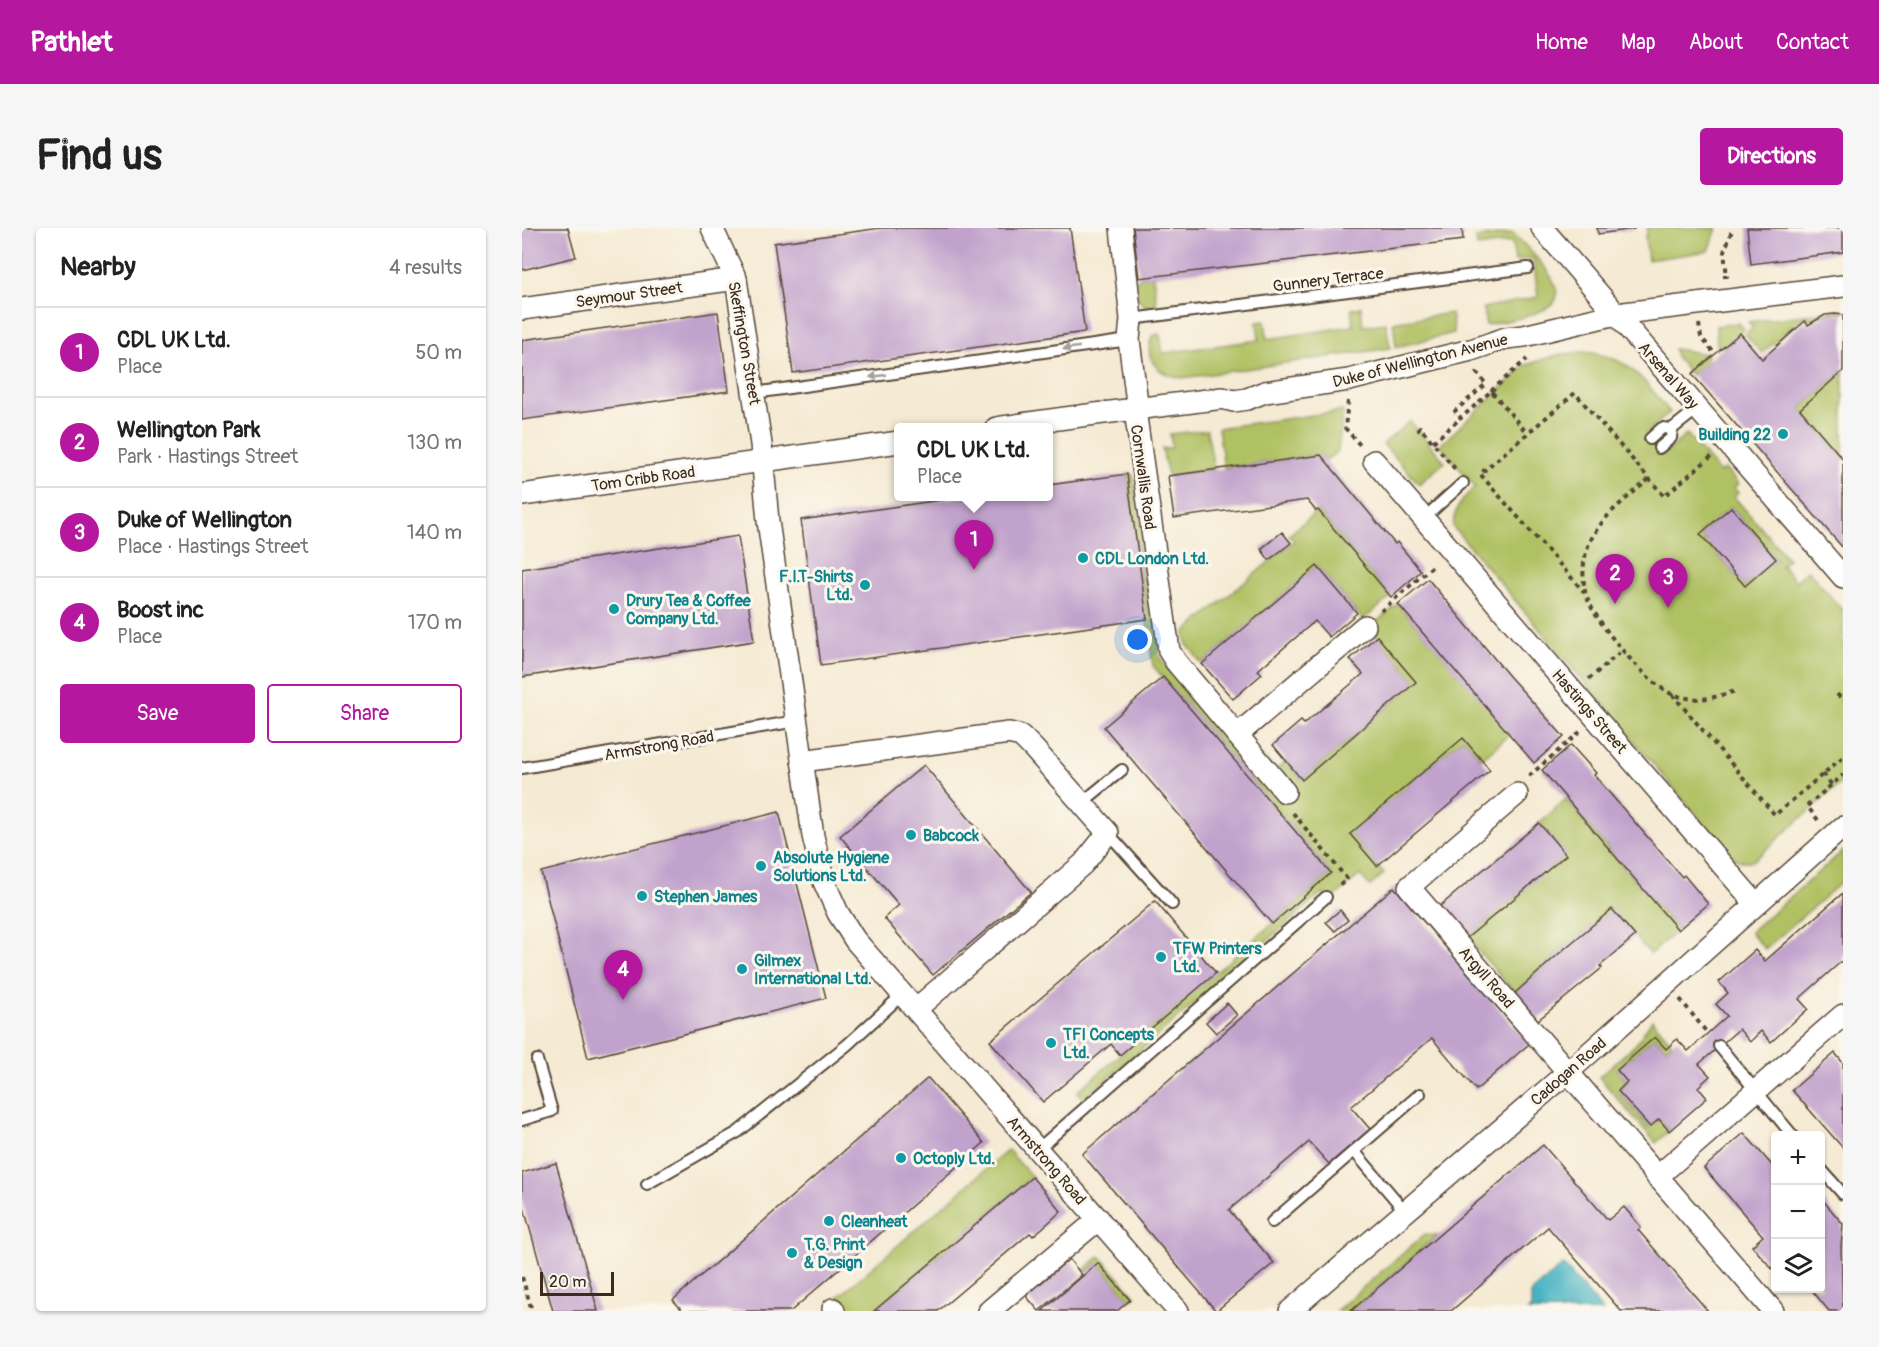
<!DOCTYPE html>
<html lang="en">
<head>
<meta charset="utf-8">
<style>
	:root { --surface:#fff; --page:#f6f6f6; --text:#222; --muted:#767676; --line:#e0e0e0; --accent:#b5179e }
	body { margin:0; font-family:Pangolin,sans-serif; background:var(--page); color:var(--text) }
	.controls { position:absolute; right:18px; bottom:18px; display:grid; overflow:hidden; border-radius:6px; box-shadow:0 2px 4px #0004 }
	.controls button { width:54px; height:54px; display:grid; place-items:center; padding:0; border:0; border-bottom:2px solid var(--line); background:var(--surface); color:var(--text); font:30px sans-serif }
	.scale { position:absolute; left:18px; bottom:15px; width:74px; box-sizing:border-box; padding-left:6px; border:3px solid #3b2a1e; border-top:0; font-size:16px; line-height:21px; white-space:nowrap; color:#3b2a1e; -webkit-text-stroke:4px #fbf7ec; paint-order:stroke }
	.you { position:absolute; left:616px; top:412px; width:21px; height:21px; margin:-15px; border:4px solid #fff; border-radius:50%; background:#1a73e8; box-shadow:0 0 0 9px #1a73e833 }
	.badge { display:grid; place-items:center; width:39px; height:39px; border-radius:50%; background:var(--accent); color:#fff; font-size:20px; font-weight:700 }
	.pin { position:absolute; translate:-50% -50px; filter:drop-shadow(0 2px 3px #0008) }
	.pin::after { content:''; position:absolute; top:32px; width:21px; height:18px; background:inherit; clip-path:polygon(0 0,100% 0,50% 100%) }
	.popup { position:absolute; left:372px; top:195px; width:159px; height:78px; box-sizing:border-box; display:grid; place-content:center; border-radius:6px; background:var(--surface); filter:drop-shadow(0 2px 4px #0005); font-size:20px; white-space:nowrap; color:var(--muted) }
	.popup b { font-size:22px; color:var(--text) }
	.popup::after { content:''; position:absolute; left:50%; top:100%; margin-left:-12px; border:12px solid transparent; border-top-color:var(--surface) }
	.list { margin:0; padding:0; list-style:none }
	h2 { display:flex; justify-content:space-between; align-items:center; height:78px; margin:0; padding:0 24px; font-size:26px }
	h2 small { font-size:20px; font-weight:400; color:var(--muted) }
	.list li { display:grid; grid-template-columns:39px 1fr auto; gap:18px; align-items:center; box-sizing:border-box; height:90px; padding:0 24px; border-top:2px solid var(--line) }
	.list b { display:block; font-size:22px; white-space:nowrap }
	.list p { margin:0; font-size:20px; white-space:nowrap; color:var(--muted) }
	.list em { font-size:20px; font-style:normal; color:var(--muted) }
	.actions { display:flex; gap:12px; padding:18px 24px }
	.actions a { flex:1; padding:14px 0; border:2px solid var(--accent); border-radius:6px; text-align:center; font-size:21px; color:var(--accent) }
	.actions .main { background:var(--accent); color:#fff }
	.icon { flex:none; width:33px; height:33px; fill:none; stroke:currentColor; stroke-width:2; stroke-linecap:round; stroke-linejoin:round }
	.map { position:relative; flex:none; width:1321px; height:1083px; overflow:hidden; border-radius:6px }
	header { display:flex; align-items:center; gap:36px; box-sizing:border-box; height:84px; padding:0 30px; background:var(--accent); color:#fff }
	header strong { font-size:28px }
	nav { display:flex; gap:33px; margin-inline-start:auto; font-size:21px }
	.intro { display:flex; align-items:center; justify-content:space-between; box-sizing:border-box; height:144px; padding:0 36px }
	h1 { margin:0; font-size:42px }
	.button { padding:15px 27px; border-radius:6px; background:var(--accent); color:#fff; font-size:21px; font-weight:700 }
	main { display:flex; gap:36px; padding:0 36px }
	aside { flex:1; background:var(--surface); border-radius:6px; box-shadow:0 2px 4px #0004 }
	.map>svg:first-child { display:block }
</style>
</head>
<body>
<header>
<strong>Pathlet</strong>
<nav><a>Home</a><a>Map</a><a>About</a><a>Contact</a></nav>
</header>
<div class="intro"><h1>Find us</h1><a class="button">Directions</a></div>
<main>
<aside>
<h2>Nearby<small>4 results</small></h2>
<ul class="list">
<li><span class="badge">1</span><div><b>CDL UK Ltd.</b><p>Place</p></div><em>50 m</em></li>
<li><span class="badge">2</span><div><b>Wellington Park</b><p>Park · Hastings Street</p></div><em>130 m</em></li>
<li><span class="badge">3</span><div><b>Duke of Wellington</b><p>Place · Hastings Street</p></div><em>140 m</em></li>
<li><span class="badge">4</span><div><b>Boost inc</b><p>Place</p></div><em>170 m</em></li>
</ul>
<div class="actions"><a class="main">Save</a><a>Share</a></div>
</aside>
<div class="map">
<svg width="1321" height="1083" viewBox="0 0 1321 1083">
	<rect width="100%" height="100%" fill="#fbf7ec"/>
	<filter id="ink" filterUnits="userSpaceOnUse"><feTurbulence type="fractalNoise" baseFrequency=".0167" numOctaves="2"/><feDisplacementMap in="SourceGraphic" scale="12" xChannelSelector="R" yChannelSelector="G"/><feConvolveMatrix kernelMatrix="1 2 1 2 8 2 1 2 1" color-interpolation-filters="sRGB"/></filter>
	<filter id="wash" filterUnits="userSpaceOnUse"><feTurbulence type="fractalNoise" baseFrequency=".008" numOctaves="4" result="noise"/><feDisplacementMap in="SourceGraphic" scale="24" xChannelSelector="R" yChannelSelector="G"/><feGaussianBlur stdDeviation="1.35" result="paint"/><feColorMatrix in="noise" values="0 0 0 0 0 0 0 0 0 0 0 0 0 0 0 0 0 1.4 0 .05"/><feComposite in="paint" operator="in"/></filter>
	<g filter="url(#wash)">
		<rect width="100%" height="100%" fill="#f5ead3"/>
		<g fill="#b0c164" stroke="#767641" stroke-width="1.5" fill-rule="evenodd">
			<polygon points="1125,0 1195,0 1187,23 1126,32 1123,8 1125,7"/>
			<path d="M991 5C1003 18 1044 54 1033 73 1029 79 1020 83 1013 85 998 91 980 94 964 97L961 80 1016 69 1011 30 993 33 990 14 955 19 954 10Z"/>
			<path d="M631 48 635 79C616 81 615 69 613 54L617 50Z"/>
			<path d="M839 79 841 98 864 95 868 120 661 150C637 148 621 133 630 108L638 106 641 125 737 112 735 94 743 93 745 111 831 98 829 81Z"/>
			<polygon points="1321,82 1321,84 1302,85 1287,92 1283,88 1240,125 1223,106 1231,99 1226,94"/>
			<polygon points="929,85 932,105 874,119 871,94"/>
			<polygon points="1217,95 1222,101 1201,119 1195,117 1194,98"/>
			<polygon points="1152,121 1184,126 1186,133 1169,147 1154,129"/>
			<path d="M1060 124C1107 127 1120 151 1148 184L1124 206 1142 226 1165 206 1198 245 1203 241 1216 256 1212 260 1216 265 1212 269 1266 331 1259 337 1274 353 1286 342 1321 383V553L1231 633H1218L1209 628 931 299C932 280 940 271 953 259L918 217 1004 137 1035 127ZM1209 279 1254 331 1223 358 1178 306Z"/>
			<polygon points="1321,143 1321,231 1278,181"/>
			<polygon points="821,183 816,223 804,232 799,227 702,240 696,200"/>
			<polygon points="888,193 923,234 897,256 861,216"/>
			<polygon points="685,202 692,241 646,248 640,221 650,220 648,206"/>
			<polygon points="605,246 611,246 638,431 648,442 754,542 764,533 780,552 894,454 847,400 876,376 989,506 959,531 941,510 829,606 862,646 848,658 838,647 808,673 800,665 562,871 555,864 809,645 631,438"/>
			<polygon points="796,282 869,369 841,392 795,338 680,436 664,415 663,404 772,313 767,307"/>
			<polygon points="1044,571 1156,702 1128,726 1090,682 1041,722 993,765 945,710 1043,627 1017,595"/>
			<polygon points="1321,623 1321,653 1243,721 1228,704"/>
			<polygon points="1130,792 1150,815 1144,821 1133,809 1095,842 1105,854 1096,863 1127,899 1137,891 1147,903 1134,915 1077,849 1114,816"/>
			<polygon points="486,922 510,949 352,1083 328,1083 316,1069"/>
			<polygon points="903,1006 916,1007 829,1083 814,1083"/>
			<polygon points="578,1028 613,1068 608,1072 576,1035 565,1044 563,1041"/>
		</g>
		<polygon fill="#47b4c3" stroke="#416f70" stroke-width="1.5" points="1041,1037 1081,1083 1006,1083 1009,1080 1009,1064"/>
		<g id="blocks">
			<g fill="#c1a2cc">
				<polygon points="0,0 46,0 54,29 0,42"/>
				<polygon points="359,0 548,0 563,104 271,145 252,15"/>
				<polygon points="611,0 940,0 941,12 617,50"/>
				<polygon points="1075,0 1112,0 1112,1 1076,6"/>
				<polygon points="1225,0 1321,0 1321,24 1229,36"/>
				<polygon points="196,84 207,163 0,192 0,112"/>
				<polygon points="1313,86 1321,87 1321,143 1278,181 1321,231 1321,320 1170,146 1218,105 1240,131 1283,93 1286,97 1303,87"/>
				<polygon points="799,227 873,316 875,314 899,343 869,369 796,282 794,283 785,272 652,290 646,248"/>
				<polygon points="605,246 625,391 299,437 279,292 447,268 527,268 527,257"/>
				<polygon points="1209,279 1254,331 1223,358 1178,306"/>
				<polygon points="760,304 769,315 747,332 739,321"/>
				<polygon points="216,308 232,413 0,449 0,341"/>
				<polygon points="795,338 835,385 807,409 793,393 736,442 740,446 711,471 680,436"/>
				<polygon points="906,351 987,448 1042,509 1012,535 876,376"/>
				<polygon points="855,408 894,454 780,552 751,517 779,493 782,496 841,446 828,431"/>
				<polygon points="641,449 809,645 750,696 582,499"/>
				<polygon points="941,510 968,542 855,638 828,606"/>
				<polygon points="1049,517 1074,545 1072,547 1160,649 1162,647 1186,676 1156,702 1020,542"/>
				<polygon points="402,537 509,664 411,747 362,690 377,677 318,608"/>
				<polygon points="257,584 304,770 66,830 19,644"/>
				<polygon points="1017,595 1044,627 945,710 918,678"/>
				<polygon points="872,659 1007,816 954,862 910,810 829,879 848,901 807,936 787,914 707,982 752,1035 694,1083 560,926"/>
				<polygon points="1321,665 1321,732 1277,771 1286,781 1249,814 1239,803 1228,814 1217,801 1177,836 1188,848 1176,859 1185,870 1147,903 1137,891 1128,899 1096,863 1105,854 1095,842 1133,809 1144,821 1155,811 1166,823 1205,788 1194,776 1206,765 1197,754 1233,722 1243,733"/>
				<polygon points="633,673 694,745 598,827 589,816 521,874 468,813"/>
				<polygon points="1090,681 1113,708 1078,738 1080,740 1016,792 993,765 1041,722"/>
				<polygon points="818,682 826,692 813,703 804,694"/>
				<polygon points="705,775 715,787 694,805 684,794"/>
				<polygon points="1313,825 1321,835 1321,920 1270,862"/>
				<polygon points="406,850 462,915 269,1083 161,1083 151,1072"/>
				<polygon points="1222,905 1254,942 1254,1045 1230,1018 1241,1008 1182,940"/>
				<polygon points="1021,917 1086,992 1102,979 1119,999 1116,1002 1186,1083 1099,1083 1026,999 929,1083 829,1083"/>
				<polygon points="34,935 76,1083 31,1083 0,973 0,945"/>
				<polygon points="510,949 539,983 525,996 511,1008 508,1005 416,1083 352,1083"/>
				<polygon points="1299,970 1321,996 1319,1019 1321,1083 1307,1083 1288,1060 1299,1060"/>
				<polygon points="547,1031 560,1047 517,1083 504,1068"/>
				<polygon points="576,1035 608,1072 595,1083 520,1083"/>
			</g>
		</g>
	</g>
	<g filter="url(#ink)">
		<use href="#blocks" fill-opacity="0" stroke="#574739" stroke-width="1.5"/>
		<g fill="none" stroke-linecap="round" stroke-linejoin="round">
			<defs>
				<g id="lane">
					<polyline points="609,91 1006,40"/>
					<polyline points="232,165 607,112"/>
					<polyline points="1128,211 1140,200 1150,201"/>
					<polyline points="1137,220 1149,210 1150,201 1175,181"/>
					<polyline points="901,291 941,255"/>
					<polyline points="0,540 275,493"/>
					<polyline points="561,574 600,542"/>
					<polyline points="586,605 650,676"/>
					<polyline points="1197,818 1271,908"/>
					<polyline points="0,892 30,883 15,832"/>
					<polyline points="516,921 804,669"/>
					<polyline points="832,923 883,983"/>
					<polyline points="1298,940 1321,966"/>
					<polyline points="125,956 216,904 325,817 381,766"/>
					<polyline points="750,994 898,866"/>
				</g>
				<g id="street">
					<polyline points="190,0 214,51 239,216 246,293 291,608 302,654 316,685 333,712 656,1083"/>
					<polyline points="599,0 609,91 607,112 616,182"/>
					<polyline points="1020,0 1321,349"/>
					<polyline points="0,81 214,51"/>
					<polyline points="613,182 647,423 654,434 763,564"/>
					<path d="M474 200C549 188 625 180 700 170L712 173 725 171 743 164 827 152 949 122 984 110 1002 108 1094 86 1321 58"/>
					<polyline points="852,233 1234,676"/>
					<polyline points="0,267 377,214"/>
					<polyline points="715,507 843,398"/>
					<polyline points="280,533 487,505 499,508 512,521 586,605 561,636 394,781"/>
					<polyline points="995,566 887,659 1251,1083"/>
					<polyline points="1135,949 1321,787"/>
					<polyline points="311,1081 312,1083"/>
					<polyline points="467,1083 577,991"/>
					<polyline points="768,1083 1046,844 1321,599"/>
				</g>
			</defs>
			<use href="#lane" stroke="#574739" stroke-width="14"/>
			<use href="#street" stroke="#574739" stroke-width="24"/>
			<g stroke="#574739" stroke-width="4" stroke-dasharray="4.5 4.5" stroke-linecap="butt">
				<polyline points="1201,48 1205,48 1202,24 1211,0"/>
				<polyline points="1177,96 1179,109 1193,126"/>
				<polyline points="954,144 964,156 933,183 939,190 969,163 1005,205"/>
				<polyline points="969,163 1005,131"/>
				<polyline points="826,173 823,200 838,217"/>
				<polyline points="895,202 898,199 934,242"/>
				<polyline points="911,214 939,190"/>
				<path d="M1127 251C1106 270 1080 287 1068 314 1061 327 1060 348 1063 363 1067 388 1126 457 1150 466 1173 475 1194 470 1216 462"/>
				<polyline points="1063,365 958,246 1053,165 1142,268 1190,228"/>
				<polyline points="859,383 912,337"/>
				<polyline points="1067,451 1101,422"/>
				<polyline points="1150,466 1253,587 1321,529"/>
				<polyline points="1315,466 1321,473"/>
				<polyline points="1301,546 1310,557"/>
				<polyline points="1007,548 1058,504"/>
				<polyline points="771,585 825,651 816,659"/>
				<polyline points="1296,592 1285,578 1321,547"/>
				<polyline points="1158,771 1186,806"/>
				<polyline points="0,1049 10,1083"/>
			</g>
			<use href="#lane" stroke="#fff" stroke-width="10"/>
			<use href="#street" stroke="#fff" stroke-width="21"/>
		</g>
		<defs><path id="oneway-solid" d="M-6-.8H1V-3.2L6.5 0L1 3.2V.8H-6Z" transform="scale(1.5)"/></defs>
		<g fill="#a79f9a">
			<use href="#oneway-solid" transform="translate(549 120) rotate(172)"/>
			<use href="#oneway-solid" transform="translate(356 148) rotate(172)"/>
		</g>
	</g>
	<g fill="#0f9aa8" stroke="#fbf7ec" stroke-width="2">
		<circle cx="1261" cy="206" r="6"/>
		<circle cx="561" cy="330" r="6"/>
		<circle cx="343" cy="357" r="6"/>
		<circle cx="92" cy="381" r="6"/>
		<circle cx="389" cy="607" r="6"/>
		<circle cx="239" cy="638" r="6"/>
		<circle cx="120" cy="668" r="6"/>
		<circle cx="639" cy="729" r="6"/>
		<circle cx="220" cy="741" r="6"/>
		<circle cx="529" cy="815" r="6"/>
		<circle cx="379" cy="930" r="6"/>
		<circle cx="307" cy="993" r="6"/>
		<circle cx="270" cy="1025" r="6"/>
	</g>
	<g text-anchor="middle" stroke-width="6" stroke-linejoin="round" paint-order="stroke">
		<g font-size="16" fill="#3b2a1e" stroke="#fbf7ec">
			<text transform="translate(806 51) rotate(-7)" y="6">Gunnery Terrace</text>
			<text transform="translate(107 66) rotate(-8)" y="6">Seymour Street</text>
			<text transform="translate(223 115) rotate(80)" y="6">Skeffington Street</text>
			<text transform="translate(898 132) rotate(-14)" y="6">Duke of Wellington Avenue</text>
			<text transform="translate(1147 147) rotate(49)" y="6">Arsenal Way</text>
			<text transform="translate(622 249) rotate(82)" y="6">Cornwallis Road</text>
			<text transform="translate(121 250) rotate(-8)" y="6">Tom Cribb Road</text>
			<text transform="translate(1068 483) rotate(49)" y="6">Hastings Street</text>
			<text transform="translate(137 517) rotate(-10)" y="6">Armstrong Road</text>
			<text transform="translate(965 749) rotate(49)" y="6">Argyll Road</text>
			<text transform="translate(1046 843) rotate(-41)" y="6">Cadogan Road</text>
			<text transform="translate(525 932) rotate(49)" y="6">Armstrong Road</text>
		</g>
		<g font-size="16" font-weight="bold" fill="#0d838f" stroke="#fbf7ec" text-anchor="start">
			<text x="1249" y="212" text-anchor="end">Building 22</text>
			<text x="573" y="336">CDL London Ltd.</text>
			<text x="331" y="354" text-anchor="end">F.I.T-Shirts<tspan x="331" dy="18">Ltd.</tspan></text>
			<text x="104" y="378">Drury Tea &amp; Coffee<tspan x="104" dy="18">Company Ltd.</tspan></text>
			<text x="401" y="613">Babcock</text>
			<text x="251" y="635">Absolute Hygiene<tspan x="251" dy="18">Solutions Ltd.</tspan></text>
			<text x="132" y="674">Stephen James</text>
			<text x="651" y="726">TFW Printers<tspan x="651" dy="18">Ltd.</tspan></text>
			<text x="232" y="738">Gilmex<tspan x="232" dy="18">International Ltd.</tspan></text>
			<text x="541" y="812">TFI Concepts<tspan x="541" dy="18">Ltd.</tspan></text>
			<text x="391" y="936">Octoply Ltd.</text>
			<text x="319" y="999">Cleanheat</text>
			<text x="282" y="1022">T.G. Print<tspan x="282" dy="18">&amp; Design</tspan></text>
		</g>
	</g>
</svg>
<div class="controls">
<button>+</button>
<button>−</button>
<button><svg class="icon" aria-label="layers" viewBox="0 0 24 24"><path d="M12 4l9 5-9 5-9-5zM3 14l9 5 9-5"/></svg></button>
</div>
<div class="scale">20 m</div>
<div class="you"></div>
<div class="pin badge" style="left:452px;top:342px">1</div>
<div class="popup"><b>CDL UK Ltd.</b>Place</div>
<div class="pin badge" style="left:1093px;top:376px">2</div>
<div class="pin badge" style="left:1146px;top:380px">3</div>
<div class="pin badge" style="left:101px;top:772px">4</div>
</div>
</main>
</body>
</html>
